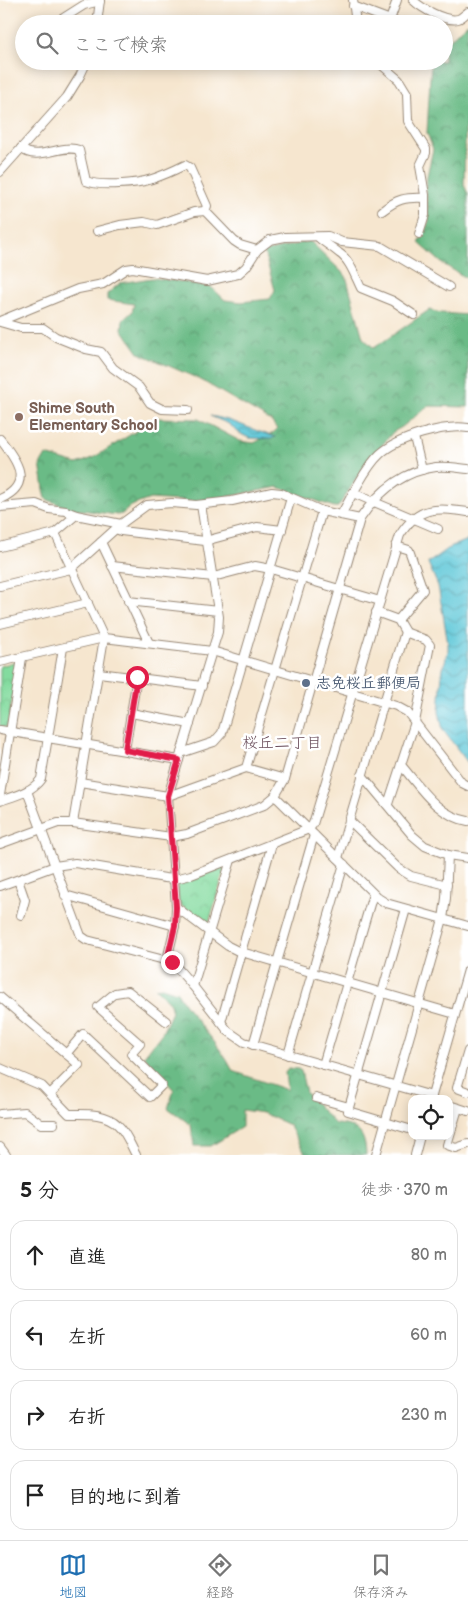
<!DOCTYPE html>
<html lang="ja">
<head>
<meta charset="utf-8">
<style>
	:root { --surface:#fff; --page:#f6f6f6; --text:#222; --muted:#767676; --line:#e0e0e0; --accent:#1f6fb2 }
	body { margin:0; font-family:"Balsamiq Sans","Klee One",sans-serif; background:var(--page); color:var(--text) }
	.controls { position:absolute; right:15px; bottom:15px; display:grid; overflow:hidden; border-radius:10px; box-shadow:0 2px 12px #0003 }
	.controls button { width:45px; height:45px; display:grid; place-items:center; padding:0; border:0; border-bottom:1px solid var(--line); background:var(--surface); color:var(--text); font:25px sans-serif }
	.stop { position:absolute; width:15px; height:15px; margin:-11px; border:4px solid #e11d48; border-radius:50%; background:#fff }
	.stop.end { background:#e11d48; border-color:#fff; box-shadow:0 1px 5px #0008 }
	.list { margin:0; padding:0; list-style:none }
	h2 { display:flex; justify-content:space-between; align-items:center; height:65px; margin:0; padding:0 20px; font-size:21px }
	h2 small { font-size:16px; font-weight:400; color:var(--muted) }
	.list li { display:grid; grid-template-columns:32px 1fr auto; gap:15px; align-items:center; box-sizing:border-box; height:70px; margin:0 10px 10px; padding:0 10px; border:1px solid var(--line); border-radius:15px }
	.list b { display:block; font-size:19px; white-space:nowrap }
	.list em { font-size:16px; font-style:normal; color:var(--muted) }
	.icon { flex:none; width:28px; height:28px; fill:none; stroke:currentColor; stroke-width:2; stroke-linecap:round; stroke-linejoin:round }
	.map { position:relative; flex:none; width:468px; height:1155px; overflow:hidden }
	.search { position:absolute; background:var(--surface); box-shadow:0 2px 12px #0003; left:15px; right:15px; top:15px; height:55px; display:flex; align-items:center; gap:12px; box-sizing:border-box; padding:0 18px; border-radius:28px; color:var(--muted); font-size:19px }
	.sheet { height:385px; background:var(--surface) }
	nav { display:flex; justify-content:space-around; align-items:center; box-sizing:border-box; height:70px; border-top:1px solid var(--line); background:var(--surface); font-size:14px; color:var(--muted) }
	nav a { display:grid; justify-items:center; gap:2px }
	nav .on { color:var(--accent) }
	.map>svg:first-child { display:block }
</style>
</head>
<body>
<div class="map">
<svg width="468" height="1155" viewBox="0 0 468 1155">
	<defs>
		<pattern id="forest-crowns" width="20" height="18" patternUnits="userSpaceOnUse" patternTransform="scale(1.25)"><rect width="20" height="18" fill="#6abb86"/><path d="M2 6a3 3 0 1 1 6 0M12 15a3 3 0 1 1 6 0" fill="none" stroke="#58986d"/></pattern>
		<pattern id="park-crowns" width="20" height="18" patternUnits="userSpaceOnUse" patternTransform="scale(1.25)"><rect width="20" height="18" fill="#83db9f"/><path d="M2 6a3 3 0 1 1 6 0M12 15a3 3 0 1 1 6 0" fill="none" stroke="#72bc88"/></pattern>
		<pattern id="water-waves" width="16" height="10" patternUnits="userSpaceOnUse" patternTransform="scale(1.25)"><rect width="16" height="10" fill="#5dc7d8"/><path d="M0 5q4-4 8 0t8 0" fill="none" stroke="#4ea2af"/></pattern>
	</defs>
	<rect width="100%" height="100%" fill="#fff"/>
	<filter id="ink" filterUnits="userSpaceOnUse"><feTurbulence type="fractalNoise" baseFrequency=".02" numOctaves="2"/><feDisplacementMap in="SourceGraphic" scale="10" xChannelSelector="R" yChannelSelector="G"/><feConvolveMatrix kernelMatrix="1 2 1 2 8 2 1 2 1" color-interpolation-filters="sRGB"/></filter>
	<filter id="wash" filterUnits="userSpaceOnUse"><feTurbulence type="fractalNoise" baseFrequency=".0096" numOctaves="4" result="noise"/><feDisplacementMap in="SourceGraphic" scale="20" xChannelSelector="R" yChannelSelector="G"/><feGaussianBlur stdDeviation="1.12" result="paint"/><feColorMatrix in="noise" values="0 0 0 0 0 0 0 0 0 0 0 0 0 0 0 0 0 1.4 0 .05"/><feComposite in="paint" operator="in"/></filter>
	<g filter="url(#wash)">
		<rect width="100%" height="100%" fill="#f6e6cf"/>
		<g fill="url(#forest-crowns)" stroke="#527252">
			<polygon points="468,23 464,185 468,194 468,279 443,264 419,243 429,221 426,190 427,176 433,149 427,133 431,61 444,61 444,46 460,29"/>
			<path d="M310 241 346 276 363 338 374 348 429 310 441 313 468 315V407L428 406 402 427 393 432 364 467 338 507H334L278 487 200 502 150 499 131 506 122 514 117 515 68 508 46 499C43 487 43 477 40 465L46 455 77 464 93 458 157 418 198 419 240 441 254 443 273 433 277 429 271 421 199 379 139 353 122 329 123 320 132 312 134 304 107 300V294L120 283 152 278 184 282 211 287 225 300 241 302 270 299 275 290 264 252Z"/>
			<path d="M162 987 177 992C193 1020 218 1041 233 1071L287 1090 285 1073 288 1068 298 1069 301 1071 306 1093 335 1124C357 1125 365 1132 366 1155H306L289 1125 263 1113 242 1110V1127L211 1146H194L191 1125 168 1108 174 1090 144 1056 162 1033 172 1012 169 1001 155 988Z"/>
		</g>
		<g fill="url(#park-crowns)" stroke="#5f825e">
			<polygon points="15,662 19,664 7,727 0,728 0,666"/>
			<polygon points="226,865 208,926 179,904 177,881"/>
		</g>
		<g fill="url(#water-waves)" stroke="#4c787b">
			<path d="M210 416C233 419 253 431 276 437L271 439 249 438 239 433 229 424Z"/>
			<polygon points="468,540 468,763 443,730 439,712 442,672 448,651 448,643 438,586 428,563 452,546"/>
		</g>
	</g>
	<g filter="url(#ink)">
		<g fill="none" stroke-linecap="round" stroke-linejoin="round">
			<defs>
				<g id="minor">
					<polyline points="353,0 356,24"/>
					<path d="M413 0C421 8 445 22 458 19 462 18 465 14 468 12"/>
					<polyline points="353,6 401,24"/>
					<polyline points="390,20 397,0"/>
					<polyline points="54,24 84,5 100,1"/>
					<polyline points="97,24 100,0"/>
					<polyline points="377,61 399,80 407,93 408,121 426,149 426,153 420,166 425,195 425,215 419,234"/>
					<path d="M21 148C36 163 62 143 79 150L86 181C100 187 137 184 152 179 164 175 175 170 185 165L190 168 207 206 205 211"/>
					<polyline points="0,172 67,97 80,76 87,61"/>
					<path d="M382 211C397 199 405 197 425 198"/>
					<polyline points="97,231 120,225 144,222 157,225 194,212 205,211 234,241 240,245 257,250"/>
					<path d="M319 238C326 244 332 247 339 253 350 260 355 276 361 288L393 301 414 315"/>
					<polyline points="0,321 78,289 103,284 126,269 133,268 207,281 238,274 246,267 257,250 270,240 285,237 328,236 342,242 380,246 449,287"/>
					<polyline points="0,322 21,328 43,328 56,337 86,349 101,352 113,368 139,387 150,403 162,409 188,410"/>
					<polyline points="414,437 422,470"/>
					<path d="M0 439C16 459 35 484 0 499"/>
					<polyline points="0,507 36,504 49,509 66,511 76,515 121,524"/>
					<polyline points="341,515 353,493"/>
					<polyline points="116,529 121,531 205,541 257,527 282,530"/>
					<path d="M438 529 353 493C361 480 368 465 380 454 397 438 445 424 468 428"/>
					<polyline points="55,533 104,638 73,823"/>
					<polyline points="101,542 149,643"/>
					<polyline points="396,546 409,550 423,590 398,620"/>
					<polyline points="0,547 55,533 76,515"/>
					<polyline points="112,566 213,577 255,566 271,569 380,601"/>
					<polyline points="0,586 71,569 121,524 147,505 172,503 196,505 232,501 272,492 281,493 322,511 360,519"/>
					<polyline points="128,601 218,611"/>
					<polyline points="376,612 398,620 405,632 426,640 430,645 415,722 388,804"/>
					<polyline points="0,624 88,603"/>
					<polyline points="0,662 104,638 212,651 396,706 407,712 462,783 468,786"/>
					<polyline points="99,673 202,686"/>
					<polyline points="131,713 190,724"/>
					<polyline points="0,730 179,760"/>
					<polyline points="125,750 137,677"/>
					<polyline points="181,753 214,742 222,733 291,498"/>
					<path d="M401 765C420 787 437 816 468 821"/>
					<polyline points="246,768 285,779"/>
					<polyline points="362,775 412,835 425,846 448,855 468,858"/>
					<polyline points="80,782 168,796 246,768 322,511"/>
					<polyline points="27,791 81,936 87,940 172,962 193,986 228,1031 244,1042 432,1096"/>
					<polyline points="0,795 22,658"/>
					<polyline points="275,796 378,898 386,903 468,926"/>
					<path d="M0 801C14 796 32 792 41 779L63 648"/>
					<polyline points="349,820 398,868 411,876 447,885"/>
					<path d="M0 844 58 823H73L171 837 187 834 264 805 275 796 285 779 360 519C378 492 403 471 436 467 447 466 458 468 468 469"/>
					<polyline points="338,858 405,632"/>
					<polyline points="18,880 25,900 21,915"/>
					<path d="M0 886 55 866 75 863 165 878 175 879 191 875 309 829 313 824 400 535C419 505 437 508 468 512"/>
					<polyline points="65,895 175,926"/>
					<polyline points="176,907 228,946 238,951 455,1014"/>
					<polyline points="406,909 348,1111 412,1130"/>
					<polyline points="167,960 175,926 176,907 168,796 212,651 218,632 219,617 201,505"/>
					<polyline points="193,986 231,860"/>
					<polyline points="0,997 79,1065 50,1094"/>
					<polyline points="221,1022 272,844"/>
					<polyline points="253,1045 314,835"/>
					<polyline points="468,1051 457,1088 468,1092"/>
					<polyline points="66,1054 83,1034 150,1097 162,1085 131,1054 140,1044 98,1007 115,993 128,991 166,1021"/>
					<polyline points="288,1055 344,864"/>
					<polyline points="323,1065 373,894"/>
					<path d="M0 1068 42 1086 69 1114C85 1114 105 1112 118 1125 126 1132 131 1146 136 1155"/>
					<polyline points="316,1098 349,1107"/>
					<polyline points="431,1099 468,970"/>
					<polyline points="449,1105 468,1111"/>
					<polyline points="458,1108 447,1145 456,1148 468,1144"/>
					<polyline points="0,1114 25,1112 41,1124 54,1124"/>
					<polyline points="0,1147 6,1155"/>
					<polyline points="376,1155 443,919 446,898 448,855"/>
					<polyline points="415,1155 420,1136"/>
				</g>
			</defs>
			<use href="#minor" stroke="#988876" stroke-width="10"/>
			<use href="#minor" stroke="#fff" stroke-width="8"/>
		</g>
	</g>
	<g fill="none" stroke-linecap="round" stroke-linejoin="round" filter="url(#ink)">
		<polyline stroke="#e11d48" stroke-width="6" points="137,677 125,750 179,760 168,796 176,907 175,926 167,960 172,962"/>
	</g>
	<circle fill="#8d6e63" stroke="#fff" stroke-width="2" cx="19" cy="417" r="5"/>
	<circle fill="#5c6f8a" stroke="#fff" stroke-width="2" cx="306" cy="683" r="5"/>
	<g text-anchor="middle" stroke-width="5" stroke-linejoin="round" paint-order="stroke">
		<g font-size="15" font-weight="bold" fill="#785e54" stroke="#fff" text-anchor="start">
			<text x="29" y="413">Shime South<tspan x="29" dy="17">Elementary School</tspan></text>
		</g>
		<g font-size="15" font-weight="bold" fill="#4e5e75" stroke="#fff" text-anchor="start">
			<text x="316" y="688">志免桜丘郵便局</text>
		</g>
		<g font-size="16" fill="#6b4f5c" stroke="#fff">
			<text x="282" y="748">桜丘二丁目</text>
		</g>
	</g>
</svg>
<div class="controls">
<button><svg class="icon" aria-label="locate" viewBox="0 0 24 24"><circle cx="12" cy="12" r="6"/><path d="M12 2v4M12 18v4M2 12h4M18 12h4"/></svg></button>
</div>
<div class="stop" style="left:137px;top:677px"></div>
<div class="stop end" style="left:172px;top:962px"></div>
<div class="search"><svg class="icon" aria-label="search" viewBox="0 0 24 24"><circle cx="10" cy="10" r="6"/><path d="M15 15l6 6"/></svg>ここで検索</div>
</div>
<section class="sheet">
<h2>5 分<small>徒歩 · 370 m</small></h2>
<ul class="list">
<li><svg class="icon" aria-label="ahead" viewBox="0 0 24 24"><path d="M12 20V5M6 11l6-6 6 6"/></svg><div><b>直進</b></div><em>80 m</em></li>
<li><svg class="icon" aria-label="left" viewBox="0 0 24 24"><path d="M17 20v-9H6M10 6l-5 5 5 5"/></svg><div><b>左折</b></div><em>60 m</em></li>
<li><svg class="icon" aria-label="right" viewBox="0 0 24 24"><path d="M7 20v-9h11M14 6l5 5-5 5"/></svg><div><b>右折</b></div><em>230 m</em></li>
<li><svg class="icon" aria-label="arrive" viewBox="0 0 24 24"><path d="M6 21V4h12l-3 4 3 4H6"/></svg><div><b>目的地に到着</b></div></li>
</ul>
</section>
<nav>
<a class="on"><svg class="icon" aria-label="map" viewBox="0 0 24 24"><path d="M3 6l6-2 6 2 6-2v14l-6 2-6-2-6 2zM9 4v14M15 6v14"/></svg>地図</a>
<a><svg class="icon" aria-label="directions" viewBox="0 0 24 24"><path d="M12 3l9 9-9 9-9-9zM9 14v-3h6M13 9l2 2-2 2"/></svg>経路</a>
<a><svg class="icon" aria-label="saved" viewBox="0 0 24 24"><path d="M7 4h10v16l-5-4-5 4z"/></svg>保存済み</a>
</nav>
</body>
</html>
